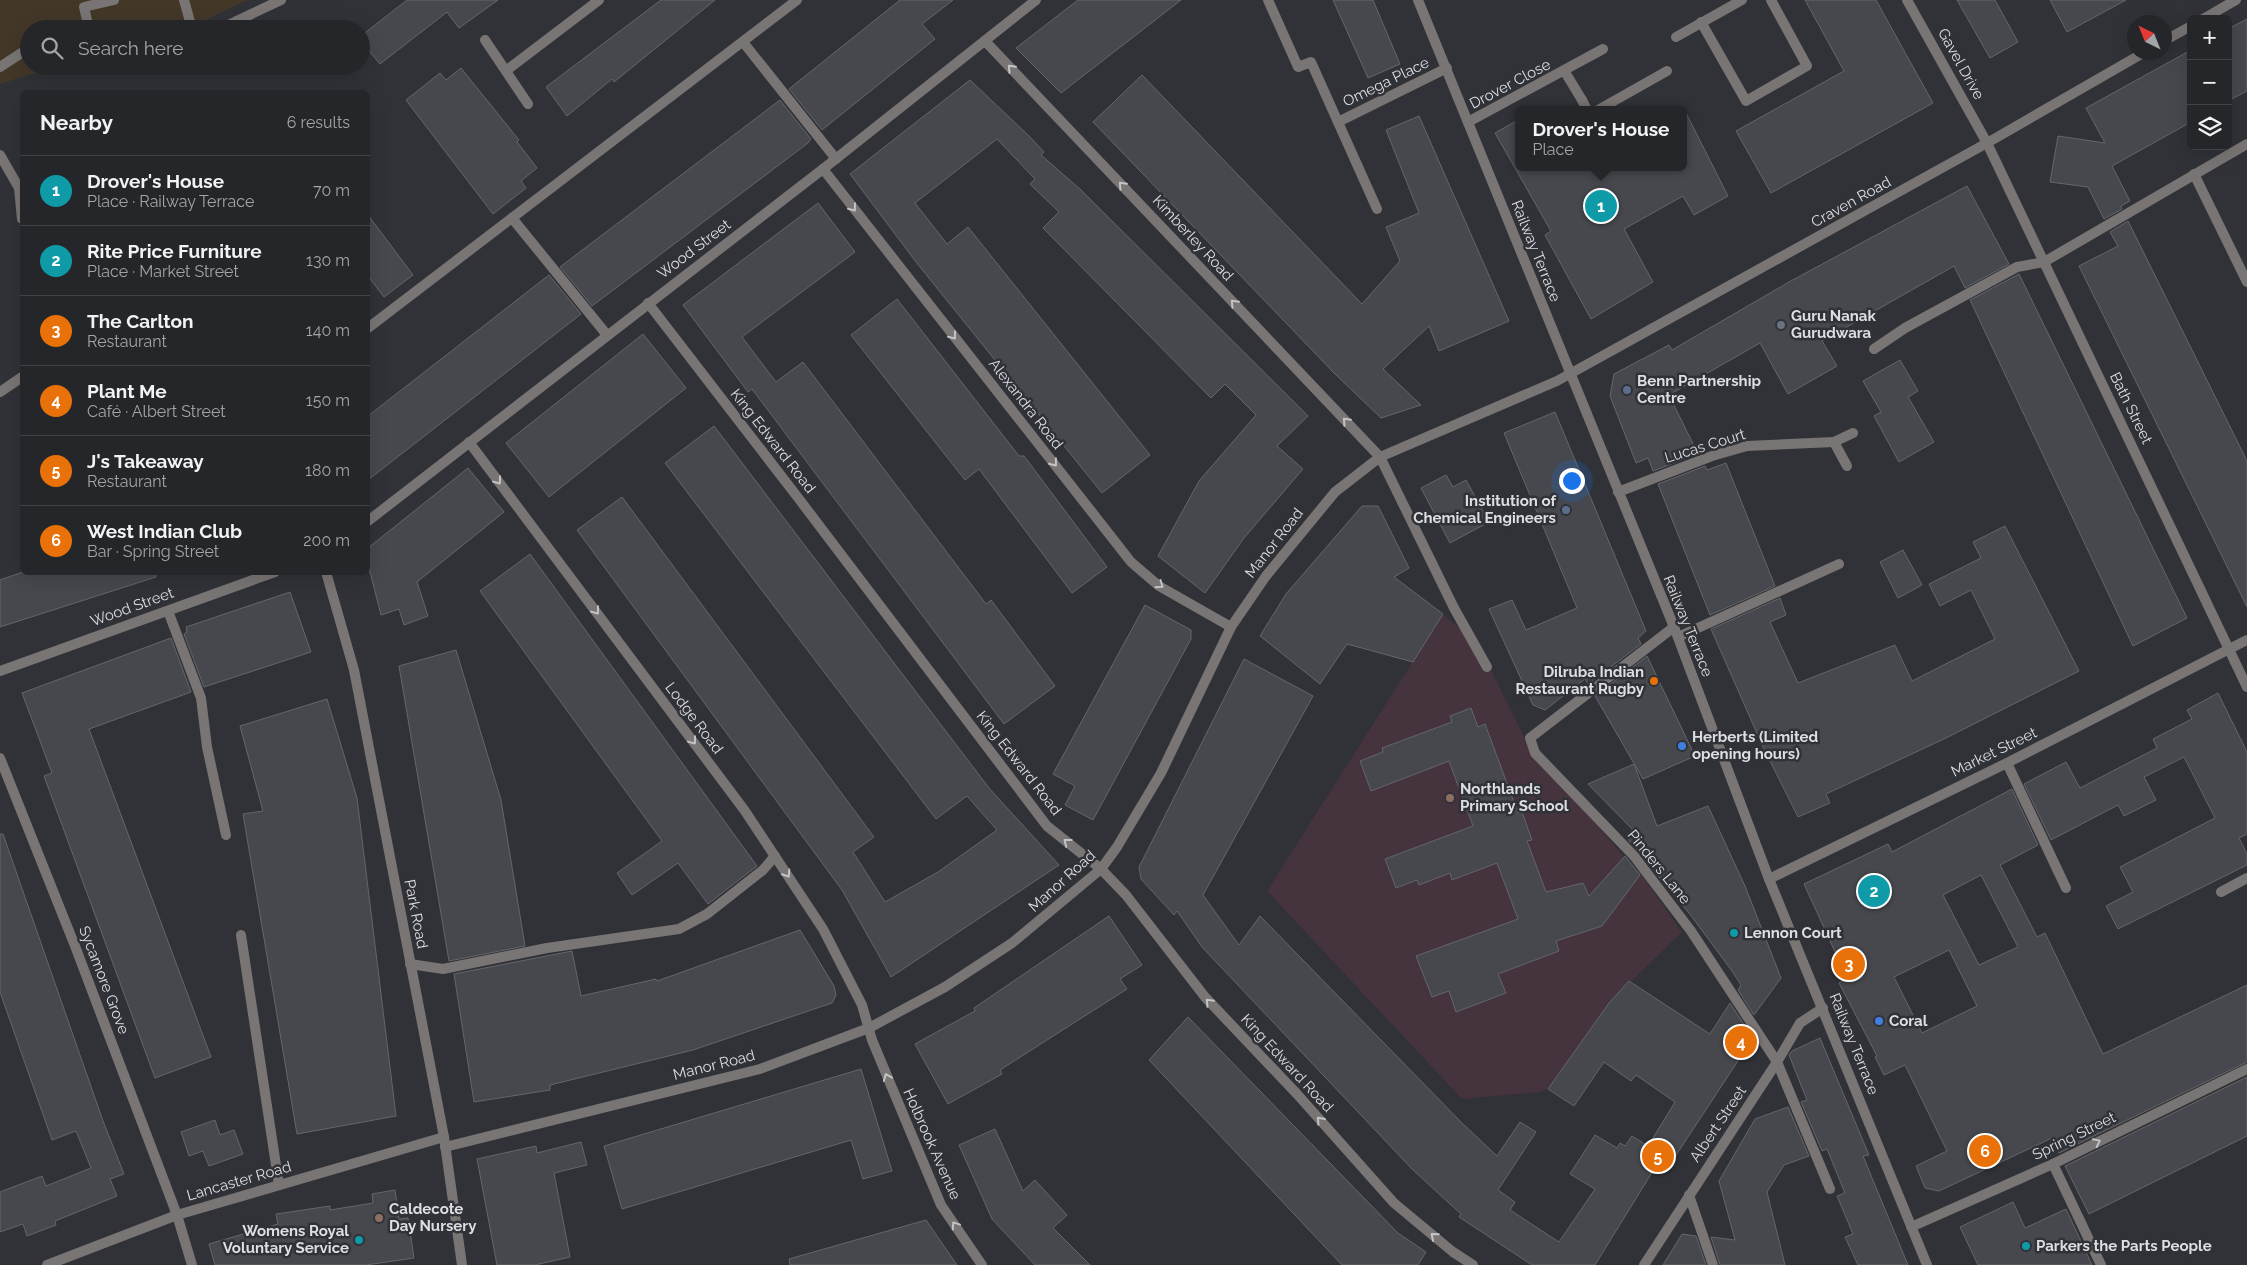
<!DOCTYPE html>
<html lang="en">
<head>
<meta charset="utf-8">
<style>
	:root { --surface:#242629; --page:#303235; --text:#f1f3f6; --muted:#a3a5a8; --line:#414346; --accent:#52cdcf }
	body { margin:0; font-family:Raleway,sans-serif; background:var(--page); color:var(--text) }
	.controls { position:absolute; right:15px; top:15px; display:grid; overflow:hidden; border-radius:8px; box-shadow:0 5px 20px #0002 }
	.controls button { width:45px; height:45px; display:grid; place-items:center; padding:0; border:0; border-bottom:1px solid var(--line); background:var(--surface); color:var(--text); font:25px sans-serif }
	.compass { position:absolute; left:2127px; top:15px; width:45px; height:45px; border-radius:50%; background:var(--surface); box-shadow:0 5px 20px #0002; rotate:317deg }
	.you { position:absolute; left:1571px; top:480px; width:18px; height:18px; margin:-12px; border:4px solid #fff; border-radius:50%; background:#1a73e8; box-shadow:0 0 0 8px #1a73e833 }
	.badge { display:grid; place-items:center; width:32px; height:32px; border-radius:50%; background:var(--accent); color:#fff; font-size:16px; font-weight:700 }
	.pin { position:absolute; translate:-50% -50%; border:2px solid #fff; box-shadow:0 1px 5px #0006 }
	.popup { position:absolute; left:1515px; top:106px; width:172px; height:65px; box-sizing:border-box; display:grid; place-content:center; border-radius:8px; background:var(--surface); filter:drop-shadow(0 1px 4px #0005); font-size:16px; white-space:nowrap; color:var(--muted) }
	.popup b { font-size:19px; color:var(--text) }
	.popup::after { content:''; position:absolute; left:50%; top:100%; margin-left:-10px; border:10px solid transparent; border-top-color:var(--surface) }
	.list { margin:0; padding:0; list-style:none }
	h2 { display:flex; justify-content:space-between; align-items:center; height:65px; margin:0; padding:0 20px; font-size:21px }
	h2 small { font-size:16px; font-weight:400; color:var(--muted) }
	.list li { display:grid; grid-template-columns:32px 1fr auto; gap:15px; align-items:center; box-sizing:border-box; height:70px; padding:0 20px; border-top:1px solid var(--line) }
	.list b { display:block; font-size:19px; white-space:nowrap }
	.list p { margin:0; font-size:16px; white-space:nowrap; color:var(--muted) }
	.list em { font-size:16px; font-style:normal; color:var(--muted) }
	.icon { flex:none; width:28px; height:28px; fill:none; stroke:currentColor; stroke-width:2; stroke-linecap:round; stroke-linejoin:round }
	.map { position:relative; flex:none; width:2247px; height:1265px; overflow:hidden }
	.search { position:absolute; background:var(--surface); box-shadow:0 5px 20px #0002; left:20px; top:20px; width:350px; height:55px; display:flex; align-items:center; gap:12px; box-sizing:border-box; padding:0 18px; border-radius:28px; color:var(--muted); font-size:19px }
	.panel { position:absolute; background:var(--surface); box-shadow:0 5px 20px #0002; left:20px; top:90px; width:350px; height:485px; border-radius:8px }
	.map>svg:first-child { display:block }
</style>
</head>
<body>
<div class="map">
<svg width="2247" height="1265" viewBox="0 0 2247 1265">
	<rect width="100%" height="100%" fill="#303237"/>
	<polygon fill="#433728" points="0,0 247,0 187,29 29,29 29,66 57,66 0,84"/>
	<polygon fill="#45333d" points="1443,614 1479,645 1525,739 1624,857 1641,874 1682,932 1609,1003 1548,1089 1540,1092 1462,1099 1267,891"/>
	<g fill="#46484d" stroke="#64666c" fill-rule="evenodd">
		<polygon points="407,0 498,0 459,28 447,12 380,64 361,41 361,36"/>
		<polygon points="661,0 715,0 614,82 612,79 567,116 546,87"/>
		<polygon points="900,0 953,0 922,24 935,39 822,130 789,89"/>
		<polygon points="1078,0 1181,0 1061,93 1016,48"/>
		<polygon points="1333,0 1373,0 1400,64 1368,78"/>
		<polygon points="1805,0 1876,0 1933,103 1771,193 1736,131 1844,71"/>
		<polygon points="1957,0 1995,0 2018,42 1990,58"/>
		<polygon points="2050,0 2126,0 2067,32"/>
		<polygon points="2247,19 2247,91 2228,101 2228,29"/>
		<polygon points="2191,50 2191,122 2112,166 2130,201 2121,206 2122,209 2104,219 2088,187 2050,182 2058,136 2105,143 2086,108"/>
		<polygon points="461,68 519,140 517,142 537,168 521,181 526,188 493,214 406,100 440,73 446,80"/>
		<polygon points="1142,75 1362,304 1400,261 1386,227 1419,213 1386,130 1419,116 1509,321 1439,351 1429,326 1383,369 1421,405 1381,418 1335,374 1093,122"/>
		<polygon points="970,80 1030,137 1044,152 1041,155 1081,190 1308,416 1277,446 1303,469 1244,538 1205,593 1158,556 1199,481 1256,415 1225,384 1211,398 1043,228 1059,212 1030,184 1035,179 997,139 915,203 947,244 968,227 1150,455 1102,493 916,262 850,174"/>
		<polygon points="780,100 811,139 808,143 592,306 560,267"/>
		<polygon points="1684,109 1728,196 1694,215 1683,196 1624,229 1653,282 1591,319 1545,235 1551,231 1495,133 1518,120 1518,167 1684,167"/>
		<polygon points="1967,186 2009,264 1965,288 1954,266 1822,341 1837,366 1788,394 1760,343 1669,395 1698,454 1653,471 1648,458 1636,463 1610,396 1614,374 1669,345 1672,350 1789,282"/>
		<polygon points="818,203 855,252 742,337 776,382 803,362 986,604 991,600 1055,686 1004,724 752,389 748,392 683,305"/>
		<polygon points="368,215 413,275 384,297 368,276"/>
		<polygon points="2128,221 2247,461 2247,607 2079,266 2118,246 2110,232"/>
		<polygon points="2019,274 2187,618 2133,646 1970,300"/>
		<polygon points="549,275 581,314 368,480 368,416"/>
		<polygon points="897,299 1019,456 1024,456 1107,567 1072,593 979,469 965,480 851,335"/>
		<polygon points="643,334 686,388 549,497 506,443"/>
		<polygon points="1900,360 1918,391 1908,397 1934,442 1899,462 1874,416 1881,412 1863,381"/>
		<polygon points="1555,412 1646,631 1638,638 1641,644 1588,684 1585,679 1545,710 1533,705 1489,609 1512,600 1526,630 1577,608 1504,433"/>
		<polygon points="714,426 989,788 1059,865 891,977 842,890 577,530 622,497 874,837 853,852 885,902 938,872 997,830 967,796 936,819 665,463"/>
		<polygon points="1726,463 1775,586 1710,615 1658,484 1705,466 1707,470"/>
		<polygon points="468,468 504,512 417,582 428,616 404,625 399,609 381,615 368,564 368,548"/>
		<polygon points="1446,475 1453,487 1466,480 1489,522 1450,543 1421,488"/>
		<polygon points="1362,506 1378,506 1409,568 1394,577 1443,614 1413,662 1347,644 1320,684 1260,636 1286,594"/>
		<polygon points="2005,526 2079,671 1946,738 1826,794 1830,803 1798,817 1763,747 1711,629 1780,598 1786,615 1770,622 1798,683 1895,645 1912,681 1995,639 1971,590 1940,606 1929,584 1981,558 1973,542"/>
		<polygon points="1903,550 1922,585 1898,598 1880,562"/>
		<polygon points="530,554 757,866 708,904 678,863 632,895 617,873 662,841 480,591"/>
		<polygon points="23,572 155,572 156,577 0,627 0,580"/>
		<polygon points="290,592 311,652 204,687 184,634 187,632 186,627"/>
		<polygon points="1145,605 1191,630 1191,639 1093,820 1065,805 1075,786 1053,774"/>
		<polygon points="171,638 191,692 89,729 211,1057 155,1078 44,776 52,773 22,693"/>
		<polygon points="456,650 501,800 525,946 449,961 399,666"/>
		<polygon points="1647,656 1695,756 1643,779 1595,696"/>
		<polygon points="1244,659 1313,696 1203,895 1239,945 1260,916 1461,1122 1497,1156 1520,1122 1536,1132 1498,1190 1515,1202 1510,1210 1559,1242 1595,1189 1570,1174 1595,1135 1617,1148 1620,1143 1625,1146 1632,1136 1648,1146 1675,1102 1636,1075 1631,1081 1604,1062 1574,1106 1548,1089 1609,1003 1629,981 1710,1034 1730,1003 1753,1038 1665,1172 1656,1166 1595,1265 1532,1265 1459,1217 1461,1214 1412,1169 1202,947 1177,911 1174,915 1141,879 1139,867"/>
		<polygon points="2218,693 2247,752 2247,834 2239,838 2247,854 2247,865 2118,929 2106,906 2133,892 2120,867 2215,818 2184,757 2144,777 2156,800 2124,816 2118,805 2051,840 2024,784 2066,762 2080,788 2157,748 2153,739 2192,719 2187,710"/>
		<polygon points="327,699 357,798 396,1116 297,1134 243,814 263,811 240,726"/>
		<polygon points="1471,708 1478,727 1485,724 1518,813 1522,812 1532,840 1527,841 1546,892 1583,883 1589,896 1625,856 1640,875 1602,926 1556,941 1559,951 1498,974 1506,993 1456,1012 1449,991 1432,997 1416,956 1518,919 1497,863 1452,880 1450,873 1419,885 1417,880 1396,888 1385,859 1473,826 1449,761 1371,791 1360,761 1383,752 1382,748 1452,722 1450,716"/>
		<polygon points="1634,764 1657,826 1708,806 1745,886 1781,978 1754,1015 1738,990 1741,985 1732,971 1689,913 1627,838 1637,834 1588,784"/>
		<path d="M2012 789 2038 845 2000 865 2037 937 2045 933 2103 1054 2247 985V1062L2059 1153 2052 1138 1939 1191 1925 1188 1916 1166 1947 1151 1905 1065 1884 1075 1875 1057 1877 1056 1839 983 1847 978 1804 884 1888 844 1892 852ZM1981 875 2018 947 1979 965 1943 895ZM1949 950 1977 1006 1922 1033 1894 977Z"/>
		<polygon points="0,834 3,834 103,1121 124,1174 110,1179 117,1196 55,1221 56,1225 27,1236 23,1224 0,1232 0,1192 42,1176 46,1186 91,1168 76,1131 52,1140 0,992"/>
		<polygon points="1109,916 1142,965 1120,979 1127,989 1000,1070 1002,1074 948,1104 915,1044 975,1011 974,1008"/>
		<polygon points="800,930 834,986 836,995 832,1003 693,1050 550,1085 550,1090 474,1102 454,974 572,951 581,996 656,979 657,981"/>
		<polygon points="1188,1017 1398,1233 1426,1252 1418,1265 1342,1265 1149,1060"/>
		<polygon points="1820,1038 1869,1155 1863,1156 1908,1265 1858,1265 1845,1237 1853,1234 1837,1196 1845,1193 1827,1149 1822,1151 1801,1102 1807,1100 1789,1055 1792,1051"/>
		<polygon points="861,1069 892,1171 863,1179 851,1140 622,1209 604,1146"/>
		<polygon points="2247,1077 2247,1136 2089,1214 2065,1166"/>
		<polygon points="1788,1107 1809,1156 1784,1165 1767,1192 1785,1265 1720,1265 1711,1237 1735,1240 1719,1181 1755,1119"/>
		<polygon points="215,1120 220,1135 234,1130 243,1154 209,1166 203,1151 189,1156 181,1132"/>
		<polygon points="995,1129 1023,1191 1035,1180 1067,1215 1053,1228 1090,1265 1035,1265 992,1219 959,1145"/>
		<polygon points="581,1142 587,1165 554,1173 570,1257 535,1265 497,1265 477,1159 536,1146 537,1153"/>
		<polygon points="395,1190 399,1219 408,1218 414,1258 366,1265 215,1265 209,1244 278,1224 276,1214 330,1206 330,1210 373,1203 372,1194"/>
		<polygon points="2013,1202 2025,1228 2066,1209 2092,1265 1978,1265 1960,1227"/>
		<polygon points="926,1220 957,1265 790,1265 789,1259"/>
		<polygon points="1682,1234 1696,1236 1706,1265 1663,1265"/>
	</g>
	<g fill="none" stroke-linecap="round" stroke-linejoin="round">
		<g stroke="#787574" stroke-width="10">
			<polyline points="184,0 192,29"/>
			<polyline points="1268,0 1298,67 1311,62 1377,209"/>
			<polyline points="1701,22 1746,101 1807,66 1771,0"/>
			<polyline points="89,29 84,7 114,0"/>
			<polyline points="743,42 836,159"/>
			<polyline points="1582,100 1587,110"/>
			<polyline points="1598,110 1667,71"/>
			<polyline points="1338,122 1447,68"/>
			<polyline points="0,155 19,188 22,219"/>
			<polyline points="2194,174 2247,282"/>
			<polyline points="512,218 607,335"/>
			<polyline points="368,328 797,0"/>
			<polyline points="1874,349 1905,328 2017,267 2044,262 2247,144"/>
			<polyline points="0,392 22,377"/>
			<polyline points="168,611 201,698 207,747 226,835"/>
			<polyline points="1674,627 1530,738 1535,753 1634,856 1691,931 1777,1062 1830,1189"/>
			<polyline points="1678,637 1839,564"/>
			<polyline points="2007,763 2066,888"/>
			<polyline points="2221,892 2247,878"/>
			<polyline points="241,935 279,1185"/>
			<polyline points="410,964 443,969 547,948 679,929 707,914 763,870 775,856"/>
			<polyline points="2053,1164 2101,1265"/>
			<polyline points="177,1215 192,1265"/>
		</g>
		<g stroke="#787574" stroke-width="10">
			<polyline points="1907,0 1987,143 2247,687"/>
			<polyline points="2203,19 2236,0"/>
			<polyline points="220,29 281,0"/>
			<polyline points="1676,37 1742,0"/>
			<polyline points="485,40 528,104"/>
			<polyline points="985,41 1380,457 1454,608 1487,667"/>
			<polyline points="2164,41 2191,26"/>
			<polyline points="0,67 29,48"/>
			<polyline points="507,70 599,0"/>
			<polyline points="1565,72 1582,100"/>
			<polyline points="1468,122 1603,49"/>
			<polyline points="823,169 1131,562 1159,586 1231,627"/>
			<polyline points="648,303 799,499 1047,826 1101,869 1126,895 1205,997 1297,1094 1394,1203 1453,1252 1473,1265"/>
			<polyline points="469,442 745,811 823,929 862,1005 872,1040 941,1205 982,1265"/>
			<polyline points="1834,442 1847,466"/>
			<polyline points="1618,492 1712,456 1747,446 1834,442 1853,433"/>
			<polyline points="326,572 354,670 444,1137 462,1265"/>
			<polyline points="0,758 75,946 177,1215"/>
			<polyline points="1769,879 2007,763 2247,640"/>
			<polyline points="445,1147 760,1069 869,1028 945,987 1012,943 1101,869 1117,847 1161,773 1231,627 1266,576 1335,492 1380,457 1557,381 1987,143 2145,52"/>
			<polyline points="1689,1195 1713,1265"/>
			<polyline points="1911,1227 2053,1164 2247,1069"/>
			<polyline points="47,1265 177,1215 444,1137"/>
			<polyline points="1644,1265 1777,1062 1800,1023 1823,1008"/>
		</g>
		<g stroke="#787574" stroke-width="10">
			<polyline points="1418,0 1674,627 1769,879 1927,1265"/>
			<polyline points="368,521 823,169 1036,0"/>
			<polyline points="0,671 275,572"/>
		</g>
	</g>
	<defs><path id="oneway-chevron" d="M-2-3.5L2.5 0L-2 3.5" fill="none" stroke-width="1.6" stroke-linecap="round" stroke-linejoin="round" transform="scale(1.25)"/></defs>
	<g stroke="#c4c4c6">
		<use href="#oneway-chevron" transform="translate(1011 68) rotate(-133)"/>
		<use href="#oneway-chevron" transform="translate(1122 185) rotate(-133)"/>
		<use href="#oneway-chevron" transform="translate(853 208) rotate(52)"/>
		<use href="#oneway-chevron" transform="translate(1234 303) rotate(-133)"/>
		<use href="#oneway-chevron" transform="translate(953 336) rotate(52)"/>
		<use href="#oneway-chevron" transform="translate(1346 421) rotate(-133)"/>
		<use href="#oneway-chevron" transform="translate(1054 463) rotate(52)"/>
		<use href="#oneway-chevron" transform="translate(498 481) rotate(53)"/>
		<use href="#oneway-chevron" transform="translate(1160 585) rotate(35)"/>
		<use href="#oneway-chevron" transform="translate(596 611) rotate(53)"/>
		<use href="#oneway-chevron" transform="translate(693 741) rotate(53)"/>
		<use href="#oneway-chevron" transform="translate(1067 842) rotate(-142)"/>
		<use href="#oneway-chevron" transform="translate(787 874) rotate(57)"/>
		<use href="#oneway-chevron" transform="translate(1209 1002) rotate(-133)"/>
		<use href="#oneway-chevron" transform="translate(887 1077) rotate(-112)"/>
		<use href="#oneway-chevron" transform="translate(1320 1120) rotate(-132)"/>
		<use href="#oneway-chevron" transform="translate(2097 1142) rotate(-26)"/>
		<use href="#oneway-chevron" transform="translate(955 1225) rotate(-124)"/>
		<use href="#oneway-chevron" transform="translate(1434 1236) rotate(-140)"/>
	</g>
	<circle fill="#6b7280" stroke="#303237" stroke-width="2" cx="1781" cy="325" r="5"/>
	<g fill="#5c6f8a" stroke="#303237" stroke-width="2">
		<circle cx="1627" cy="390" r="5"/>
		<circle cx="1566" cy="510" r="5"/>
	</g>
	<circle fill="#e8710a" stroke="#303237" stroke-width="2" cx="1654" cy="681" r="5"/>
	<g fill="#3f7fe0" stroke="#303237" stroke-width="2">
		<circle cx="1682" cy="746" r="5"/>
		<circle cx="1879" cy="1021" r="5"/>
	</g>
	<g fill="#8d6e63" stroke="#303237" stroke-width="2">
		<circle cx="1450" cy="798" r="5"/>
		<circle cx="379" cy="1218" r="5"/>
	</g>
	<g fill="#0f9aa8" stroke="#303237" stroke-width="2">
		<circle cx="1734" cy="933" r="5"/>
		<circle cx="359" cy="1240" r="5"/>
		<circle cx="2026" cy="1246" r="5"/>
	</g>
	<g text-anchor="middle" stroke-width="5" stroke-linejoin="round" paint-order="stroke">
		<g font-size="15" fill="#dddee1" stroke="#303237">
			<text transform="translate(1961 64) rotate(61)" y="5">Gavel Drive</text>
			<text transform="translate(1386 82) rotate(-26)" y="5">Omega Place</text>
			<text transform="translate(1510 84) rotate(-28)" y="5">Drover Close</text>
			<text transform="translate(1851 202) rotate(-29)" y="5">Craven Road</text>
			<text transform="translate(1193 238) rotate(47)" y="5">Kimberley Road</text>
			<text transform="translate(694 249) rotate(-37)" y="5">Wood Street</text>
			<text transform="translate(1536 251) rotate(68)" y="5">Railway Terrace</text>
			<text transform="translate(1026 404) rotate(52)" y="5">Alexandra Road</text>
			<text transform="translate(2131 408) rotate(64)" y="5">Bath Street</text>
			<text transform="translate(773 441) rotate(52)" y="5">King Edward Road</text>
			<text transform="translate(1705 446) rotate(-17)" y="5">Lucas Court</text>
			<text transform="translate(1274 543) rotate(-52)" y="5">Manor Road</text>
			<text transform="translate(132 607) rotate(-20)" y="5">Wood Street</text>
			<text transform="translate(1688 626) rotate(68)" y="5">Railway Terrace</text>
			<text transform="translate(694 718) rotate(53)" y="5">Lodge Road</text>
			<text transform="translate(1994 752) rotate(-26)" y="5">Market Street</text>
			<text transform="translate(1019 763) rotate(52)" y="5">King Edward Road</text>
			<text transform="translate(1659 867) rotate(51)" y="5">Pinders Lane</text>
			<text transform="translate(1062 881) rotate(-42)" y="5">Manor Road</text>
			<text transform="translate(416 914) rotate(79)" y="5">Park Road</text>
			<text transform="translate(104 980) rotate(69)" y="5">Sycamore Grove</text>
			<text transform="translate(1854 1044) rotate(68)" y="5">Railway Terrace</text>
			<text transform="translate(1287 1063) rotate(47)" y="5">King Edward Road</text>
			<text transform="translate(714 1065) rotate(-14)" y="5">Manor Road</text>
			<text transform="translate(1718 1124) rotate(-56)" y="5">Albert Street</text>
			<text transform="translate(2074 1136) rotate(-26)" y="5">Spring Street</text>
			<text transform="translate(932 1144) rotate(66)" y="5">Holbrook Avenue</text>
			<text transform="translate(239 1181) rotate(-16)" y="5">Lancaster Road</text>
		</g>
		<g font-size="15" font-weight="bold" fill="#dddee1" stroke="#303237" text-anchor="start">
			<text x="1791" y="321">Guru Nanak<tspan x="1791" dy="17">Gurudwara</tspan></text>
			<text x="1637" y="386">Benn Partnership<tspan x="1637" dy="17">Centre</tspan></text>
			<text x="1556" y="506" text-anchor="end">Institution of<tspan x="1556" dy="17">Chemical Engineers</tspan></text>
			<text x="1644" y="677" text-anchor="end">Dilruba Indian<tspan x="1644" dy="17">Restaurant Rugby</tspan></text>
			<text x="1692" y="742">Herberts (Limited<tspan x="1692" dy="17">opening hours)</tspan></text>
			<text x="1460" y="794">Northlands<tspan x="1460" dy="17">Primary School</tspan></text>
			<text x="1744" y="938">Lennon Court</text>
			<text x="1889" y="1026">Coral</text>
			<text x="389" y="1214">Caldecote<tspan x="389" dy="17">Day Nursery</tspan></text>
			<text x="349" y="1236" text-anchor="end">Womens Royal<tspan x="349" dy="17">Voluntary Service</tspan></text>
			<text x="2036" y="1251">Parkers the Parts People</text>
		</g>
	</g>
</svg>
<div class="controls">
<button>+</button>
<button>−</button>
<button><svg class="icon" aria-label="layers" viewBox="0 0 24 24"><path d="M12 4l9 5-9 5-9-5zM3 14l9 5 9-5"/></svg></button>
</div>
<svg class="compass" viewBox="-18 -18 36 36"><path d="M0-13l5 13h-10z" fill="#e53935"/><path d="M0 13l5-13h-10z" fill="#a3a5a8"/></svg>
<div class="you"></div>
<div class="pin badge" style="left:1601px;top:206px;background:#0f9aa8">1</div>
<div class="popup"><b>Drover's House</b>Place</div>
<div class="pin badge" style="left:1874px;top:891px;background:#0f9aa8">2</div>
<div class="pin badge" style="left:1849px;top:964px;background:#e8710a">3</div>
<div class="pin badge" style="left:1741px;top:1042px;background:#e8710a">4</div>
<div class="pin badge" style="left:1658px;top:1156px;background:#e8710a">5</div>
<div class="pin badge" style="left:1985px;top:1151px;background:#e8710a">6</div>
<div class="search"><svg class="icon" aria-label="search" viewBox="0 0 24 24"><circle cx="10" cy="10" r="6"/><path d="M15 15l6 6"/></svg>Search here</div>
<section class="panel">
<h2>Nearby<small>6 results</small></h2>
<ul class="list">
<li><span class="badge" style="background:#0f9aa8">1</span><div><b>Drover's House</b><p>Place · Railway Terrace</p></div><em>70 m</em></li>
<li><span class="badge" style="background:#0f9aa8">2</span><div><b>Rite Price Furniture</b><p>Place · Market Street</p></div><em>130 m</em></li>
<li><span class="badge" style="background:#e8710a">3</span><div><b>The Carlton</b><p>Restaurant</p></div><em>140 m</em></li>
<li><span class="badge" style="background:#e8710a">4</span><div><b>Plant Me</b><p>Café · Albert Street</p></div><em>150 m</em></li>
<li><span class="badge" style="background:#e8710a">5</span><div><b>J's Takeaway</b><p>Restaurant</p></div><em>180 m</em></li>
<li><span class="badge" style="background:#e8710a">6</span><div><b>West Indian Club</b><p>Bar · Spring Street</p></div><em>200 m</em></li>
</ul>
</section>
</div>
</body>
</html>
